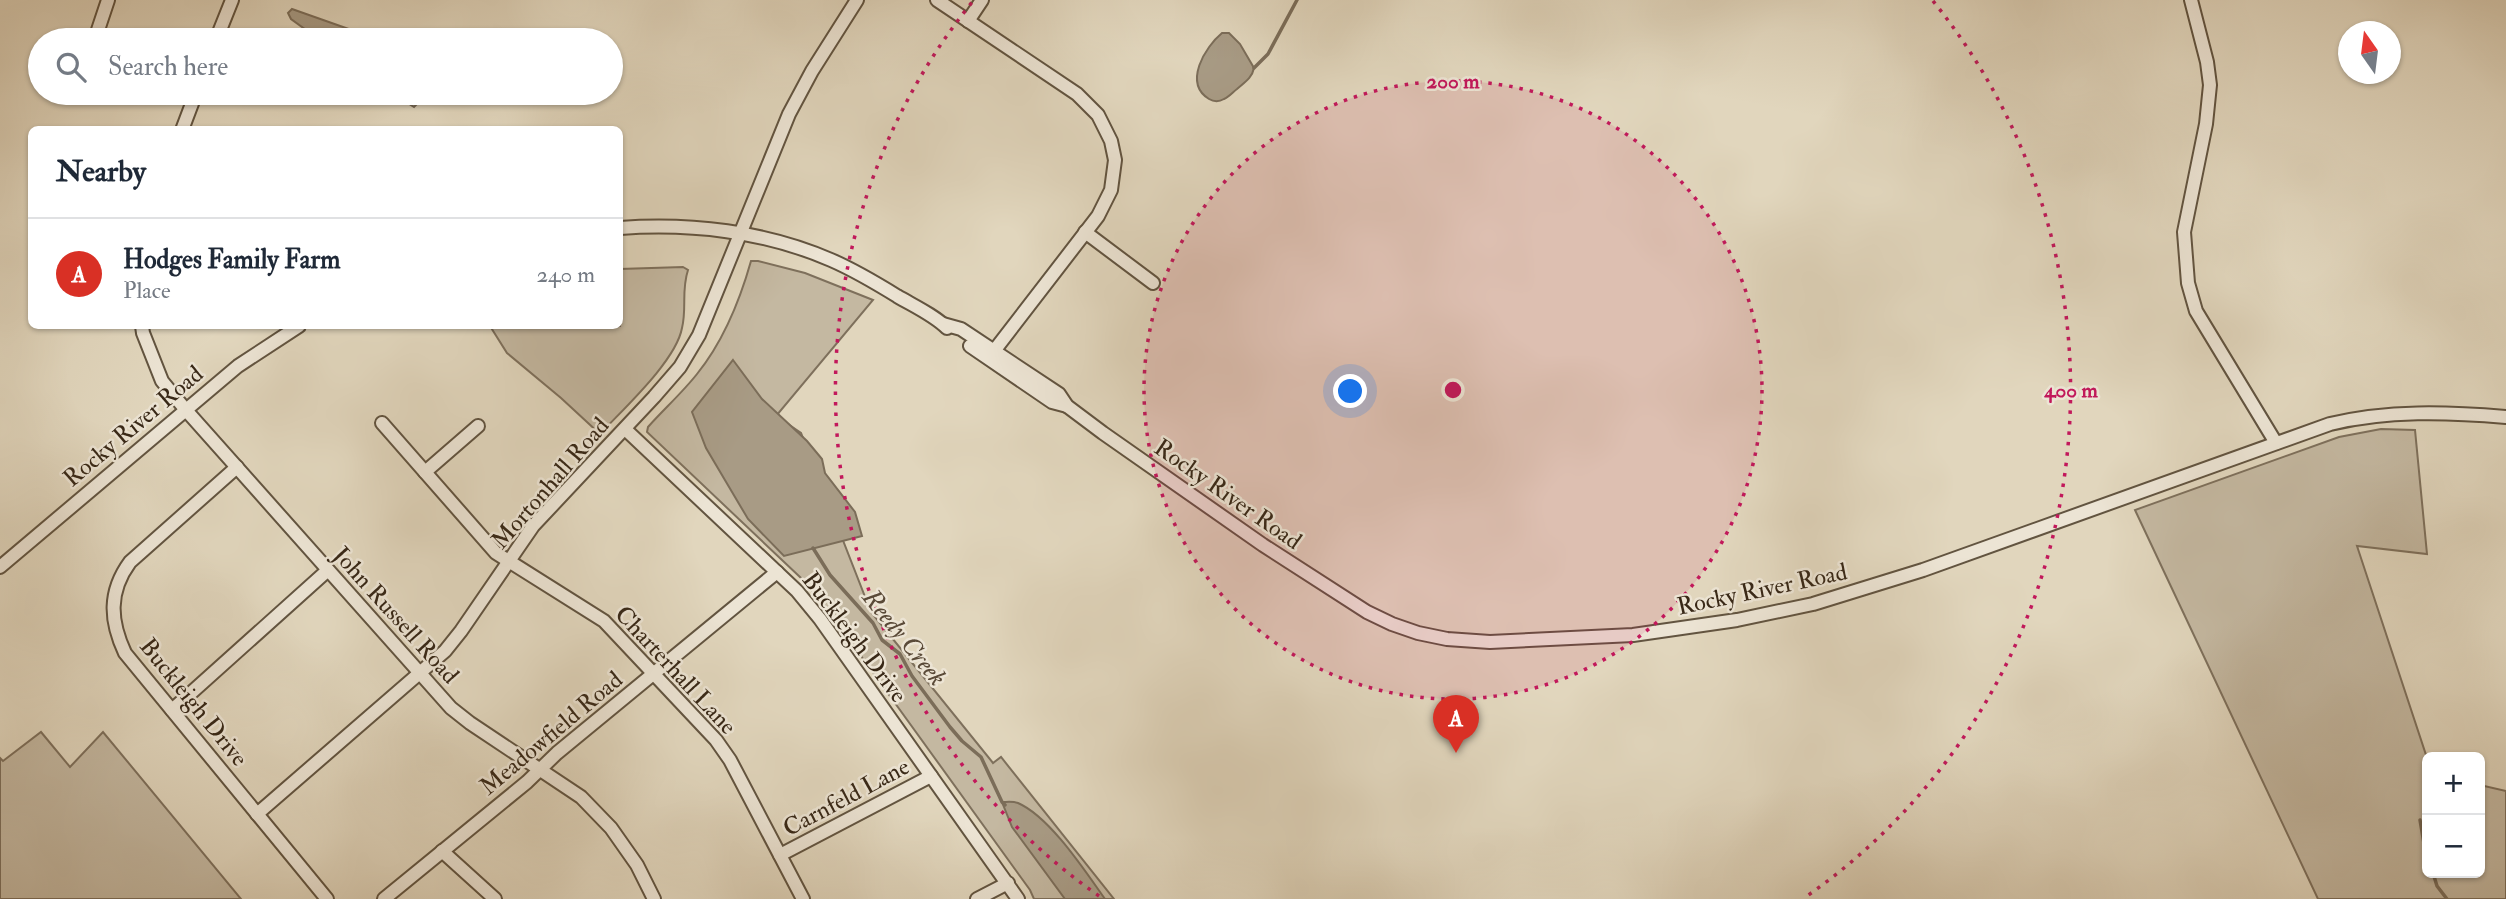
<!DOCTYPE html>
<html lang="en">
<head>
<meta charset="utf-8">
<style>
	:root { --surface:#fff; --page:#f6f6f7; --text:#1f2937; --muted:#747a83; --line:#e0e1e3; --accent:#d93025 }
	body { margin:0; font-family:"IM FELL Double Pica",serif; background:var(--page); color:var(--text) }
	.controls { position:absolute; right:21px; bottom:21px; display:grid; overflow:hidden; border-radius:10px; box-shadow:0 2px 5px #0004 }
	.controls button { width:63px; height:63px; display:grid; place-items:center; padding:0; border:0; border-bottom:2px solid var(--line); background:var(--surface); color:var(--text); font:35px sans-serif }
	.compass { position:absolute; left:2338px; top:21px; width:63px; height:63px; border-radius:50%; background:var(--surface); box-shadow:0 2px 5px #0004; rotate:346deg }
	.you { position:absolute; left:1351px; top:392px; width:24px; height:24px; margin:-18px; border:5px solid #fff; border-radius:50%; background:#1a73e8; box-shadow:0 0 0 10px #1a73e833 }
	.badge { display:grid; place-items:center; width:46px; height:46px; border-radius:50%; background:var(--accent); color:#fff; font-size:23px; font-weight:700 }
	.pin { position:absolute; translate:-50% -58px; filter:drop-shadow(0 2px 4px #0008) }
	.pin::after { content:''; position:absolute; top:37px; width:24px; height:21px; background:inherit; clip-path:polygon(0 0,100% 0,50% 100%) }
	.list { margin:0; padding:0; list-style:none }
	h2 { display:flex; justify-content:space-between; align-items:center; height:91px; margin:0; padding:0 28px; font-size:30px }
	h2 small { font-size:23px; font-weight:400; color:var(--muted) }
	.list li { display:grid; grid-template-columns:46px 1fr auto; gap:21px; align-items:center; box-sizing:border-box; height:112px; padding:0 28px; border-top:2px solid var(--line) }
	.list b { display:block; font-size:26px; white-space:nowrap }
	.list p { margin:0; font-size:23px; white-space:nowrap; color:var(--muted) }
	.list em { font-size:23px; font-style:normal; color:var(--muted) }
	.icon { flex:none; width:38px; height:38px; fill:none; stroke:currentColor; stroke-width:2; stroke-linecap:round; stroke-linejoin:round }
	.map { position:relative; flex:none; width:2506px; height:899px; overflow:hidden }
	.search { position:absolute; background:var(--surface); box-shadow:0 2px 5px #0004; left:28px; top:28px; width:595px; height:77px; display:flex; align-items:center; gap:18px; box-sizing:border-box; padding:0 24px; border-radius:38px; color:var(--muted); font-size:26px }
	.panel { position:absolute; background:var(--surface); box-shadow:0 2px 5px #0004; left:28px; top:126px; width:595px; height:203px; border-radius:10px }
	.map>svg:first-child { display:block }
</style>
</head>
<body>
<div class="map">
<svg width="2506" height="899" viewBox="0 0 2506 899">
	<rect width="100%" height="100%" fill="#e1d6bd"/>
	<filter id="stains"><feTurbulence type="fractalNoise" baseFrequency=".00286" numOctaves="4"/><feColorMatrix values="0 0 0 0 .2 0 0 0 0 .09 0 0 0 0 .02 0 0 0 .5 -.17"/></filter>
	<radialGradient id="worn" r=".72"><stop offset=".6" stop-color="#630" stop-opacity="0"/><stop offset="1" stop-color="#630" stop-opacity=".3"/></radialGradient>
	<g fill="#c4b8a1" stroke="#7e705c" stroke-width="2">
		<path d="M751 261H758L805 273 873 300 776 416 801 433 871 612 993 763 1001 757 1114 899H1034L1030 890 822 602 801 578 647 432 648 427C664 409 682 393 697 374 722 343 740 300 751 261Z"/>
		<path d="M683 267 688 270C681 291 687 308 682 328 676 361 623 409 600 434L561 398 507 353 490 326H620V269Z"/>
		<polygon points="2381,429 2415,430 2427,554 2357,546 2427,758 2427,873 2480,873 2480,785 2506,791 2506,899 2318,899 2135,510 2339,437"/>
		<polygon points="41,732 70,767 103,732 241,899 0,899 0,758 3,761"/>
	</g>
	<g fill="#a89b85" stroke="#7b6d59" stroke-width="2">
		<polygon points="292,9 377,39 381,40 320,40 291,19 288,13"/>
		<path d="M1222 33H1229L1240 44 1254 68C1252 78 1245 82 1237 89 1233 92 1229 97 1224 99 1219 102 1214 102 1209 99 1183 83 1205 47 1222 33Z"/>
		<polygon points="392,93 428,93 414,107"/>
		<polygon points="733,360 762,399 807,441 822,459 825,473 855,512 862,536 784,556 748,519 706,448 692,412"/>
		<path d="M1002 802C1007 802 1013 801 1018 803 1050 817 1085 871 1105 899H1065L1012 827Z"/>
	</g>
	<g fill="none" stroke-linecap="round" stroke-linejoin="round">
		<g stroke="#7b6d59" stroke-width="3.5">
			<polyline points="1254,68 1268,54 1297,0"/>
			<polyline points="813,548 830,575 873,623 882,640 900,654 912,676 950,727 962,741 981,757 1002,802 1005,805"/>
			<polyline points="2420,820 2427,861"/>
			<polyline points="2433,873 2437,886 2447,899"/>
		</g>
		<defs>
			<g id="minor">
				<polyline points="937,0 1077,94 1098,115 1111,141 1115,160 1111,190 1098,216 994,351"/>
				<polyline points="2191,0 2207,62 2210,85 2206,124 2184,232 2188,283 2196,311 2276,443"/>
				<polyline points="968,21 982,0"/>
				<polyline points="96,36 108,0"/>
				<polyline points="216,40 232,0"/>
				<polyline points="182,130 196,93"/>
				<path d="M620 228C690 223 765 231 831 260 854 270 876 283 897 296 914 306 934 315 947 328"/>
				<polyline points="1085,232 1153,283"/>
				<path d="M943 324 961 329 1059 394 1067 406 1103 433 1263 545 1367 612 1392 624 1418 633 1447 639 1490 642 1633 635 1737 620 1813 604 1923 570 2330 424C2388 410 2447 412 2506 417"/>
				<polyline points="142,326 143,333 162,381 185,409 451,708 470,723 581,797 611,828 637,865 654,899"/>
				<polyline points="970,346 1052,402 1067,406"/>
				<polyline points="382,423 496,553 604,621 716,740 730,760 803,899"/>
				<polyline points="625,429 797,591 820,619 1018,899"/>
				<path d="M237 467 130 562C108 592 110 621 125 653L327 899"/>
				<polyline points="425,472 478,426"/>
				<polyline points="0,567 238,366 299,326"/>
				<polyline points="172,710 328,570"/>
				<polyline points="257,814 445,651 461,631 533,526 654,397 680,367 699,335 789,114 812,71 857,0"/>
				<polyline points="442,851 495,899"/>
				<polyline points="780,855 931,776"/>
				<polyline points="384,899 527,782 557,753 777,572"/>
				<polyline points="977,899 1008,883"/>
			</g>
		</defs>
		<use href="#minor" stroke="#625440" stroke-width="16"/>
		<use href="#minor" stroke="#ece4d4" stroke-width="12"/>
	</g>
	<circle cx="1453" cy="390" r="309" fill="#c2185b" fill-opacity=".12"/>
	<g fill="none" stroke="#c2185b" stroke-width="3.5" stroke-dasharray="3.5 7">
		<circle cx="1453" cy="390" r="309"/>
		<path d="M1099 896A618 618 0 0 1 973 1M1933 1A618 618 0 0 1 1807 896"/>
	</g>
	<g text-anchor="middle" stroke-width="5" stroke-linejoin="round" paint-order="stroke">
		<g font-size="24" fill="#382817" stroke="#ece4d4">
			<text transform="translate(133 426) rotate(-40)" y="8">Rocky River Road</text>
			<text transform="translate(550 483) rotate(-49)" y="8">Mortonhall Road</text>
			<text transform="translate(1228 494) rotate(35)" y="8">Rocky River Road</text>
			<text transform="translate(1762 589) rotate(-12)" y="8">Rocky River Road</text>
			<text transform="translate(396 615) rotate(48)" y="8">John Russell Road</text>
			<text transform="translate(855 637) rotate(53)" y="8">Buckleigh Drive</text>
			<text transform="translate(676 670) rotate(47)" y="8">Charterhall Lane</text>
			<text transform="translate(194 702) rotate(51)" y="8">Buckleigh Drive</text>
			<text transform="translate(551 733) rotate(-40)" y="8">Meadowfield Road</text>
			<text transform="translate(846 797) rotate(-28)" y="8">Carnfeld Lane</text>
		</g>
		<g font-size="26" font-style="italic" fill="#5a4a38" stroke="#ece4d4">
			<text transform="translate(905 637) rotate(51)" y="9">Reedy Creek</text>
		</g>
	</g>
	<circle cx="1453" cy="390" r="10" fill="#c2185b" stroke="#ece4d4" stroke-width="3.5"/>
	<g font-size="21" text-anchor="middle" font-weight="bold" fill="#c2185b" stroke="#ece4d4" stroke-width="5" stroke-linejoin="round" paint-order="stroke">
		<text x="1453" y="88">200 m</text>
		<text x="2071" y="397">400 m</text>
	</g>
	<rect width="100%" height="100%" filter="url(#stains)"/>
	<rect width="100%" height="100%" fill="url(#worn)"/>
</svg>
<div class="controls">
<button>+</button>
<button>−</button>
</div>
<svg class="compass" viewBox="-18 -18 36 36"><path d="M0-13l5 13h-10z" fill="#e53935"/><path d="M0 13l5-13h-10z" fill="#747a83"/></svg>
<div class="you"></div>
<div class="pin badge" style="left:1456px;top:753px">A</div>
<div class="search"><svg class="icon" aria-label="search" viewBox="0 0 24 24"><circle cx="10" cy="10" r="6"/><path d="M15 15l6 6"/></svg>Search here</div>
<section class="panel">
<h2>Nearby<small></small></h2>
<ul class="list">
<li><span class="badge">A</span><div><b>Hodges Family Farm</b><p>Place</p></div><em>240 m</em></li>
</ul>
</section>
</div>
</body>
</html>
